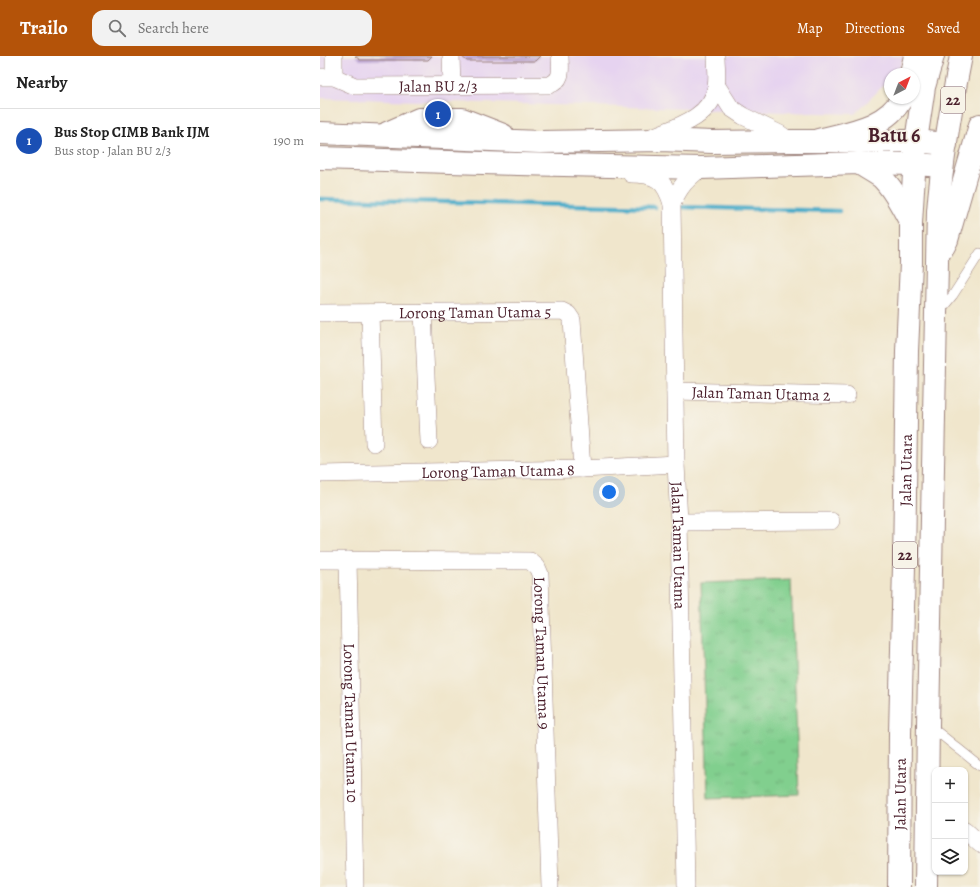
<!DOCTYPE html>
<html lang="en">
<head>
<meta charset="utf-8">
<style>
	:root { --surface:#fff; --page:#f2f2f2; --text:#222; --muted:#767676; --line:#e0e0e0; --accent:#b45309 }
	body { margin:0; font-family:Alegreya,serif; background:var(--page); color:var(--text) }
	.controls { position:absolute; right:12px; bottom:12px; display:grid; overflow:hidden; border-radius:8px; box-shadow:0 1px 3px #0004 }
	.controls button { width:36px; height:36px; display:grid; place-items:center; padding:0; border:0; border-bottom:1px solid var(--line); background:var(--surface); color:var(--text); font:20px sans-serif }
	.compass { position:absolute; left:564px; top:12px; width:36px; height:36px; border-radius:50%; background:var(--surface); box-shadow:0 1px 3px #0004; rotate:42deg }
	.you { position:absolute; left:289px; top:436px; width:14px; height:14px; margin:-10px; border:3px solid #fff; border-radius:50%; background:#1a73e8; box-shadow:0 0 0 6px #1a73e833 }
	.badge { display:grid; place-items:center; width:26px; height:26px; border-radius:50%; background:var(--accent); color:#fff; font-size:13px; font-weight:700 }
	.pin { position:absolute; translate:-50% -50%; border:2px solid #fff; box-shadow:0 1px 4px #0006 }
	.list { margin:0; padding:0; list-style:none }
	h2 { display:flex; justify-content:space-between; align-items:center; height:52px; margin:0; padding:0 16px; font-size:17px }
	h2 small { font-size:13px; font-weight:400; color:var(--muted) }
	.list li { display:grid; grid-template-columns:26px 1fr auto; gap:12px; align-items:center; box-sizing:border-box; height:64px; padding:0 16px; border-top:1px solid var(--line) }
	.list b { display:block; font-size:15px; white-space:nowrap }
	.list p { margin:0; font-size:13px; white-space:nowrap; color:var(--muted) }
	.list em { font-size:13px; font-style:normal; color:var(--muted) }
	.icon { flex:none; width:22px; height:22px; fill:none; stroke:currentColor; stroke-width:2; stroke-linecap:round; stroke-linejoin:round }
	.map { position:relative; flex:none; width:660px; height:831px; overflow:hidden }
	header { display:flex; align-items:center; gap:24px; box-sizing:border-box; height:56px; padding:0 20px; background:var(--accent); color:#fff }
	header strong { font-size:19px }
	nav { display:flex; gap:22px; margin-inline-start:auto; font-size:14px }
	.search { width:280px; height:36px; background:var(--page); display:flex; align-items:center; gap:10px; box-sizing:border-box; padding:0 14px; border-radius:12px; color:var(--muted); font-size:15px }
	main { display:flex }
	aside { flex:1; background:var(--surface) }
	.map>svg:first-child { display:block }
</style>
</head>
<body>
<header>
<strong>Trailo</strong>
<div class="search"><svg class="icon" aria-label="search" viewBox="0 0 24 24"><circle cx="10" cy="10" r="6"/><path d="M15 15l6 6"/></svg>Search here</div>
<nav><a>Map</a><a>Directions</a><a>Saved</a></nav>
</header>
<main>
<aside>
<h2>Nearby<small></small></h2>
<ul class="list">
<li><span class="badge" style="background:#1a4fb4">1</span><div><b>Bus Stop CIMB Bank IJM</b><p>Bus stop · Jalan BU 2/3</p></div><em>190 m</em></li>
</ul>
</aside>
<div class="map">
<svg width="660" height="831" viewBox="0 0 660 831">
	<defs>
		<pattern id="park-tufts" width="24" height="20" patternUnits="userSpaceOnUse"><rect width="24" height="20" fill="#81cf8e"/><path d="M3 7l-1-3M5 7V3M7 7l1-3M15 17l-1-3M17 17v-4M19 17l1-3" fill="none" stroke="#71b17b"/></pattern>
	</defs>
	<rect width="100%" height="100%" fill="#f7f3e8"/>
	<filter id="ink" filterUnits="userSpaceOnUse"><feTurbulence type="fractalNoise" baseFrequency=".025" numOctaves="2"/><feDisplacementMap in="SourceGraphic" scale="8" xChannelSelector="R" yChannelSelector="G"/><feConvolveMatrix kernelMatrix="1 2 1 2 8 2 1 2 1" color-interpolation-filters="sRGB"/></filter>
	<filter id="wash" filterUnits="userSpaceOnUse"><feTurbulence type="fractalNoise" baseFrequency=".012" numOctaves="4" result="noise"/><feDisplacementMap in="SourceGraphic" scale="16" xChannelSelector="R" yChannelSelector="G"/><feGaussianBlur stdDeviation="0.9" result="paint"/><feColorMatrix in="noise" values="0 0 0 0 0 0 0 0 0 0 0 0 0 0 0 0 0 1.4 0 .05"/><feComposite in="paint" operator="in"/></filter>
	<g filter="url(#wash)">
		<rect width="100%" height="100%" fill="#f0e6cc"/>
		<polygon fill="#e6d3f0" points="0,0 584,0 579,13 575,18 570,18 570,23 535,58 0,42"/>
		<polygon fill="url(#park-tufts)" stroke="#66775c" points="471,524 479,739 388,742 381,527"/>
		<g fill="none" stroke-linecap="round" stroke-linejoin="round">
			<g stroke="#4aacc9" stroke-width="4.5">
				<polyline points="0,143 335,151"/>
				<polyline points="359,151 519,155"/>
			</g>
		</g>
		<g id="blocks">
			<g fill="#b298d0">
				<polygon points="35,0 112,0 108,4 40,4"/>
				<polygon points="141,0 220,0 215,5 147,5"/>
			</g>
		</g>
	</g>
	<g filter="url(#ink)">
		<use href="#blocks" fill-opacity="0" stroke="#9d827c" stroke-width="1"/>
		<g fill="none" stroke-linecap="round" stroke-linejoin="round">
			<defs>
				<g id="lane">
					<polyline points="620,255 633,239 660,197"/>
					<polyline points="610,670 660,710"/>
				</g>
				<g id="street">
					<polyline points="14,0 14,21"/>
					<polyline points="131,0 132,30"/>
					<path id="s1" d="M0 21H14L35 30 229 29C244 24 240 12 240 0"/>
					<polyline points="397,30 411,52 423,60 460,78 470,85"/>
					<path d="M329 82C353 72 392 62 396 31 398 21 396 10 396 0"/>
					<path id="s2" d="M311 118C336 118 345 124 352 148L356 408 359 466 366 831"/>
					<path d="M352 148C360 130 366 124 381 112"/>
					<polyline points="103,256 109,385"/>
					<path id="s3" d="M0 257 242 255 248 258 252 264 262 413"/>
					<polyline points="50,257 54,387"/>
					<path id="s4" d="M355 335 527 339"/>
					<path id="s5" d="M0 418 262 413 356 408"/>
					<polyline points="359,466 511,465"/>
					<path id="s6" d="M0 504 210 505 217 511 220 518 230 831"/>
					<path id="s7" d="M28 504 35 831"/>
					<polyline points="645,774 660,788"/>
				</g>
				<g id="secondary">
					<polyline points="0,77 220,86 341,84 392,86 470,85 596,85 626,88"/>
					<polyline points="67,77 99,63 142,63 183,79"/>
					<polyline points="0,102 198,108 381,112 539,107 595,108 622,110"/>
				</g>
				<g id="highway">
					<polyline points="591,18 595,0"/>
					<path d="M495 85C524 77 566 73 582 42"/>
					<path d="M539 107C546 112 554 116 561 121 574 133 582 151 591 167"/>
					<polyline points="624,190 627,184 660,69"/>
					<path id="s8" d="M579 831 580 677 584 510 587 295 591 207V167L596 85 604 31 613 0"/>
					<path d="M606 831 608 668 618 155C622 103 631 51 641 0"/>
				</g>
			</defs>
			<use href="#lane" stroke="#9d827c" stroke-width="10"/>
			<use href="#street" stroke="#9d827c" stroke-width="18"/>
			<use href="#secondary" stroke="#9d827c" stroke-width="24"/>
			<use href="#highway" stroke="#9d827c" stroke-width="24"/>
			<use href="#lane" stroke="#fff" stroke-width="9"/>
			<use href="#street" stroke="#fff" stroke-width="17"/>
			<use href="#secondary" stroke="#fff" stroke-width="22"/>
			<use href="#highway" stroke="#fff" stroke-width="22"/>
		</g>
	</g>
	<g text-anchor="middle" stroke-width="3.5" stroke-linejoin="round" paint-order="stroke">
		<g fill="#f7f3e8" stroke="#7e5f64" stroke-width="1">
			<rect x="621" y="31" width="24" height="26" rx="3"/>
			<rect x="573" y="486" width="24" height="26" rx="3"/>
		</g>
		<g font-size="15" font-weight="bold" fill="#4a1f2b">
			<text x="633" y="49">22</text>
			<text x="585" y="504">22</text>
		</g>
		<g font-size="16" fill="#4a1f2b" stroke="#f7f3e8">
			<text dy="6" stroke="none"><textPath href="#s1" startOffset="120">Jalan BU 2/3</textPath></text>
			<text dy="6" stroke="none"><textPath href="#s3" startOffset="155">Lorong Taman Utama 5</textPath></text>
			<text dy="6" stroke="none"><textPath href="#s4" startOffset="86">Jalan Taman Utama 2</textPath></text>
			<text dy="6" stroke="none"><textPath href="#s8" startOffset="417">Jalan Utara</textPath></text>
			<text dy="6" stroke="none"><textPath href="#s5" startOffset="178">Lorong Taman Utama 8</textPath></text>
			<text dy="6" stroke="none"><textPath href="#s2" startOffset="398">Jalan Taman Utama</textPath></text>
			<text dy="6" stroke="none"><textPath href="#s6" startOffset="306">Lorong Taman Utama 9</textPath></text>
			<text dy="6" stroke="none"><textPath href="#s7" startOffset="163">Lorong Taman Utama 10</textPath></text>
			<text dy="6" stroke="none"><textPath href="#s8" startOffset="93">Jalan Utara</textPath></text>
		</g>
		<g font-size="20" font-weight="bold" fill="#4a1f2b" stroke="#f7f3e8">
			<text x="574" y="86">Batu 6</text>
		</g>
	</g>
</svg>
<div class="controls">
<button>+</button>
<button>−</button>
<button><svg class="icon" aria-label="layers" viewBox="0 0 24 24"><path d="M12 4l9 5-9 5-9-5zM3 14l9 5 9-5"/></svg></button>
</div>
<svg class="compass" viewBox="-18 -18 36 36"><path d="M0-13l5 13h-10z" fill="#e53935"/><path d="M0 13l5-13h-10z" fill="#767676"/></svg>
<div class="you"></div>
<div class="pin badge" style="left:118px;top:58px;background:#1a4fb4">1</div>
</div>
</main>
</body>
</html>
